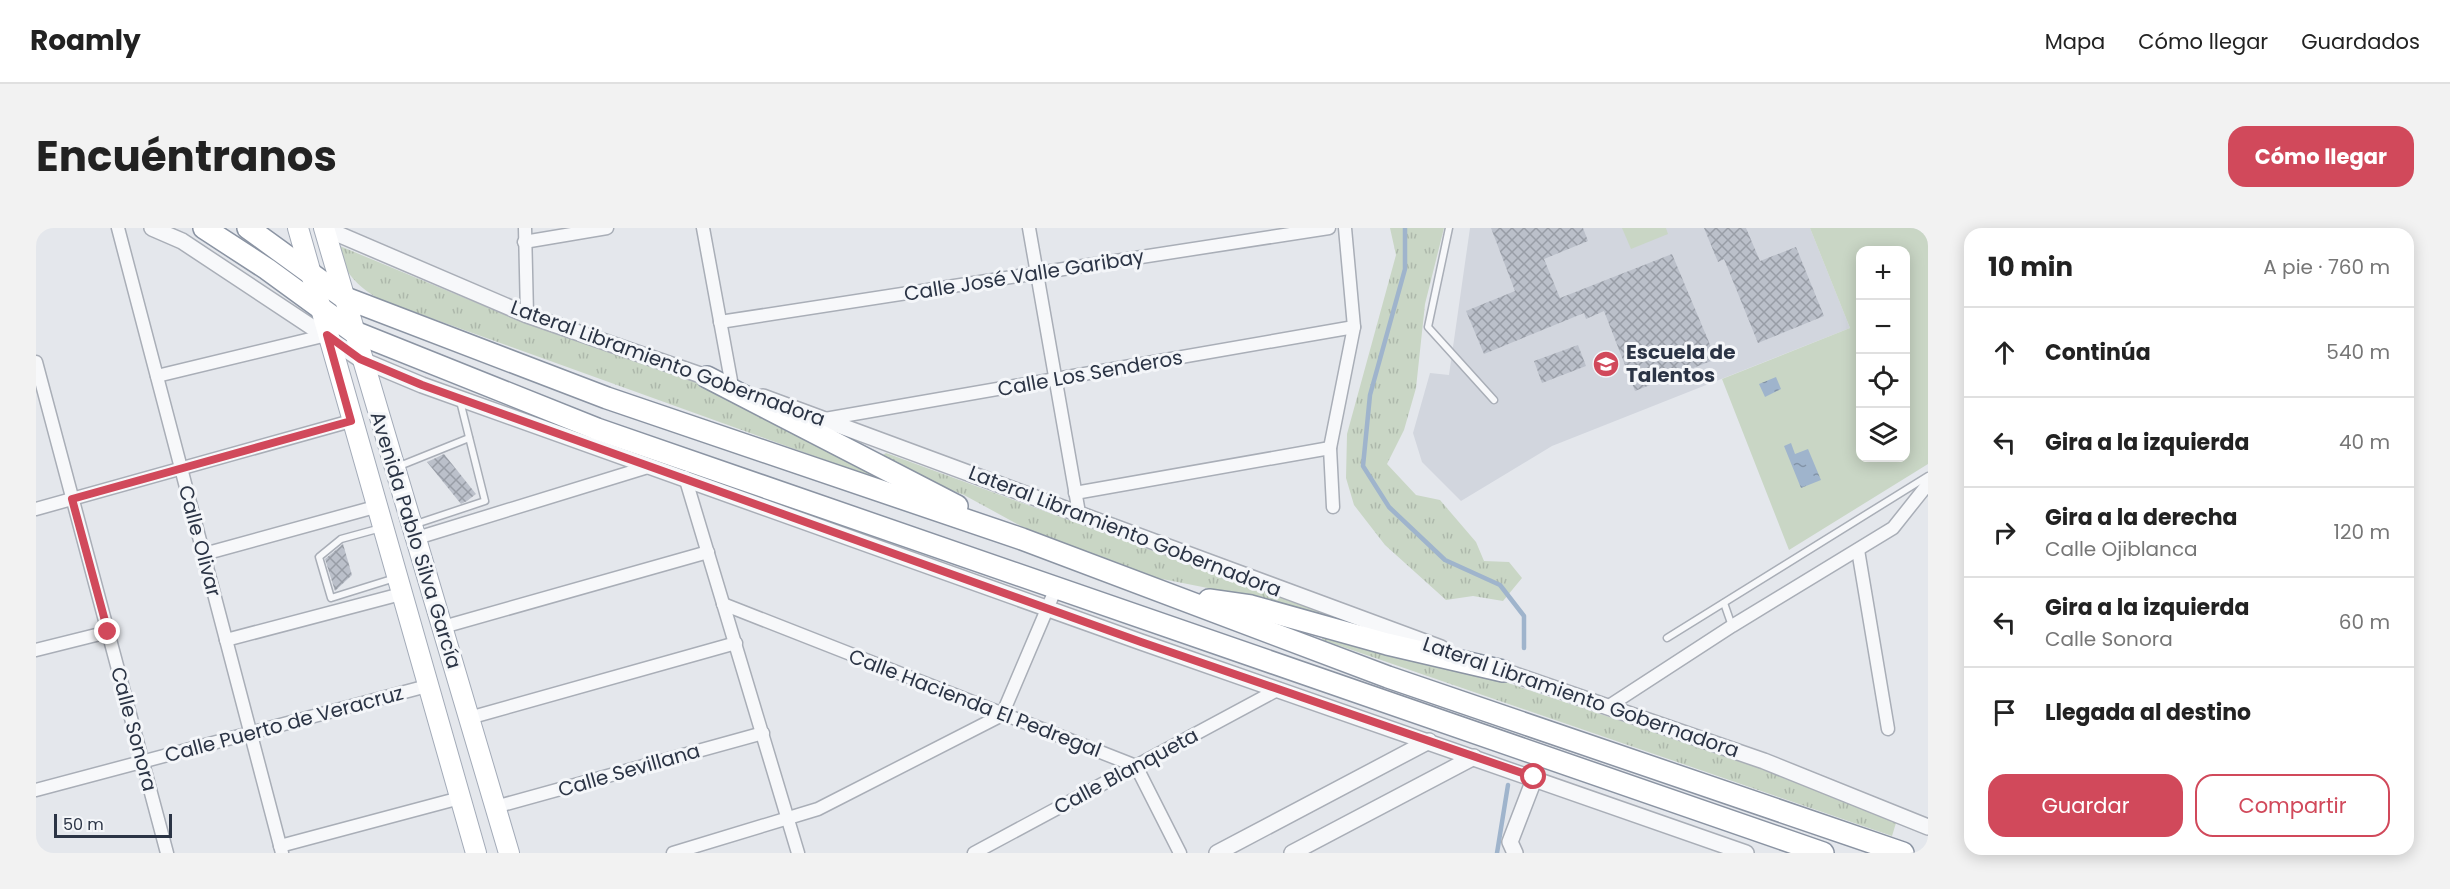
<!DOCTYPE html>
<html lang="es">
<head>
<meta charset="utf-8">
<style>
	:root { --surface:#fff; --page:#f2f2f2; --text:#222; --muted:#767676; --line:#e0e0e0; --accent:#d1495b }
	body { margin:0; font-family:Poppins,sans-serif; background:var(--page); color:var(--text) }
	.controls { position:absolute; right:18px; top:18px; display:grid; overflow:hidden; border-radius:12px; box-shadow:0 3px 15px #0003 }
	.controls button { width:54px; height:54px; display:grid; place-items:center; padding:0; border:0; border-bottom:2px solid var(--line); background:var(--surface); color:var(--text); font:30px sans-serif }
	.scale { position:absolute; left:18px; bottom:15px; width:118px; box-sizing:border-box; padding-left:6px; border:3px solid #2b3445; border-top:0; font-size:16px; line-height:21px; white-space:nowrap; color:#2b3445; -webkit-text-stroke:4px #f4f6f9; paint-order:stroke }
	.stop { position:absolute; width:18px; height:18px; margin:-14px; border:4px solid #d1495b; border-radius:50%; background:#fff }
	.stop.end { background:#d1495b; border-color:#fff; box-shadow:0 2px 6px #0008 }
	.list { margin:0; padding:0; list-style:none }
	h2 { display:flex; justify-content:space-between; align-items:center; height:78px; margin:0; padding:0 24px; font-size:26px }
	h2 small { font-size:20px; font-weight:400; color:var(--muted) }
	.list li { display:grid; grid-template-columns:39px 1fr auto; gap:18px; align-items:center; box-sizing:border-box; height:90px; padding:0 24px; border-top:2px solid var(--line) }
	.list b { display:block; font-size:22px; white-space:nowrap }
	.list p { margin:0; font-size:20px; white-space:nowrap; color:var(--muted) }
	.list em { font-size:20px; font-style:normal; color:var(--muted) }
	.actions { display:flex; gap:12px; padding:18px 24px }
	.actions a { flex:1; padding:14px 0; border:2px solid var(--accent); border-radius:18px; text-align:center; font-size:21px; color:var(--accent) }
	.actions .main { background:var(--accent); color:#fff }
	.icon { flex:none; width:33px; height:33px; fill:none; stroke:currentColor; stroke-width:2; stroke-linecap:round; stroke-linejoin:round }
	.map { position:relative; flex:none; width:1892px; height:625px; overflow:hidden; border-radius:18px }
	header { display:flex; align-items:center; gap:36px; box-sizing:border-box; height:84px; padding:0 30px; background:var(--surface); border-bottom:2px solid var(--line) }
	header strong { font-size:28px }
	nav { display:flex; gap:33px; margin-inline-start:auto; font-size:21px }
	.intro { display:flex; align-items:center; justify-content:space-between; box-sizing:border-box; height:144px; padding:0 36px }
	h1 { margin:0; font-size:42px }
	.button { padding:15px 27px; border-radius:18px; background:var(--accent); color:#fff; font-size:21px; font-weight:700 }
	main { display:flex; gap:36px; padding:0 36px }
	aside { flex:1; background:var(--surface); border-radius:18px; box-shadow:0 3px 15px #0003 }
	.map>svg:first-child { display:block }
</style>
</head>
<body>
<header>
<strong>Roamly</strong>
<nav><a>Mapa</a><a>Cómo llegar</a><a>Guardados</a></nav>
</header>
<div class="intro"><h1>Encuéntranos</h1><a class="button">Cómo llegar</a></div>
<main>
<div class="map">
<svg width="1892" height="625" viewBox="0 0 1892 625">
	<defs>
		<pattern id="grass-tufts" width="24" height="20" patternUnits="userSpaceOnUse" patternTransform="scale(1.5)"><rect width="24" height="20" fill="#c9d6c5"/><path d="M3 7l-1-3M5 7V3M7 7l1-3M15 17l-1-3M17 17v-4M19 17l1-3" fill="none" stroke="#adb8ab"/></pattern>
		<pattern id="water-ripples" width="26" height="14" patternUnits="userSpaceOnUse" patternTransform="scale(1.5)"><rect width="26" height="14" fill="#9fb4cc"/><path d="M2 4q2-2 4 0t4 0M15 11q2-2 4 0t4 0" fill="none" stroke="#8293a7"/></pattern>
		<pattern id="building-cross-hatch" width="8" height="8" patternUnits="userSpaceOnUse" patternTransform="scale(1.5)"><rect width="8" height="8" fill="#bbc0ca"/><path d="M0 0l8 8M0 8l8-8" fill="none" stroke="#989da6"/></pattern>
	</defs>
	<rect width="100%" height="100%" fill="#e4e7ec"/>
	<polygon fill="#d2d6de" points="1434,0 1774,0 1814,100 1516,218 1425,273 1386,234 1377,205 1394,145 1413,147"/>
	<g fill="url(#grass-tufts)">
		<polygon points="1354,0 1408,0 1389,76 1380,160 1368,202 1351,236 1380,267 1404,272 1440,314 1448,333 1473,334 1486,350 1467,373 1437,368 1410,372 1349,317 1318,277 1310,250 1311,206 1360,27"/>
		<path d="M299 16 489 95 671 158 841 245 836 249 345 72C320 58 308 44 299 16Z"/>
		<polygon points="850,225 1289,386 1291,391 1202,366 1096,345 1005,309 928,267 846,235 845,228"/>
		<polygon points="1284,406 1451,448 1726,540 1860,595 1856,608 1287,412"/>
	</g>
	<g fill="#c9d6c5" fill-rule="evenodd">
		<polygon points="1586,0 1630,0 1632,6 1595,21"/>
		<path d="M1774 0H1892V236L1753 322 1686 151 1814 100ZM1824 22H1870V230H1824Z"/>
	</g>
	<g fill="url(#water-ripples)">
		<polygon points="1740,149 1745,161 1729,169 1723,156"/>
		<polygon points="1755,215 1759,226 1772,221 1785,252 1765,260 1748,218"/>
	</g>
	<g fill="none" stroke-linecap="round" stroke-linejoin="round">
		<g stroke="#9fb4cc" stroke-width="4.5">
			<polyline points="1369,0 1369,41 1334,167 1327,238 1353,279 1409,332 1464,357 1488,388 1488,420"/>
			<polyline points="1461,625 1472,557"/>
		</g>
	</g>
	<g fill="url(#building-cross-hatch)">
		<polygon points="1455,0 1547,0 1552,13 1508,31 1524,70 1636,26 1680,131 1599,163 1568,83 1550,91 1548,85 1448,126 1430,83 1479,63"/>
		<polygon points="1668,0 1710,0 1724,33 1760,19 1788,88 1722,115 1688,31 1682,34"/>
		<polygon points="1542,117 1550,138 1506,155 1498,133"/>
		<polygon points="408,226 440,266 431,273 425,276 391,234"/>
		<polygon points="307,316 316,347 299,363 289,331"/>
	</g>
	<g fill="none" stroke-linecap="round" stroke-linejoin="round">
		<defs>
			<g id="service">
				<polyline points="1413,0 1392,99 1458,172"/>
				<polyline points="361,239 433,210"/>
				<polyline points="380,296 449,273 424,173"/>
				<polyline points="345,300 305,311 283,329 295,370 359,350"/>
				<polyline points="1688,375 1696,398"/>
				<polyline points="1631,410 1892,248"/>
			</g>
			<g id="minor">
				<polyline points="82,0 246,625"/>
				<polyline points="489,0 491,87"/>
				<polyline points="667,0 696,158"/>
				<polyline points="993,0 1043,285"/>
				<polyline points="488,14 571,0"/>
				<polyline points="684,94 1293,0"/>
				<polyline points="0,134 131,625"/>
				<polyline points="121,148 291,107"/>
				<polyline points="789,191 1318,99"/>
				<polyline points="649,249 762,625"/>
				<polyline points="1039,265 1294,220"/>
				<polyline points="1297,279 1294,220 1318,99 1309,0"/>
				<polyline points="0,281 315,193"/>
				<polyline points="381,310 615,238"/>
				<polyline points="1822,322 1852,501"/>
				<polyline points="168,326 339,279"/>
				<polyline points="687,376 1100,538 1144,625"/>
				<polyline points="407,399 672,324"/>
				<polyline points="190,412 365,366"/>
				<polyline points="0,422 72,404"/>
				<polyline points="1573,478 1696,398 1857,300 1892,256"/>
				<polyline points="433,490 700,415"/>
				<polyline points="0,562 391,458"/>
				<polyline points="459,579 727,505"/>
				<polyline points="244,618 424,570"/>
				<polyline points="637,625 782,581 966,487 1020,360"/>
				<polyline points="938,625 1243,461"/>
			</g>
			<g id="tertiary">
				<polyline points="116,0 146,13 324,131 386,157 1105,414 1710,625"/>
				<polyline points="288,0 491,87 679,152"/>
				<polyline points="727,169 1405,420"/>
				<polyline points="1459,440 1728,533 1892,599"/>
				<polyline points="1181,625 1393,513"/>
				<polyline points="1256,625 1438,529"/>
				<polyline points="1479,625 1474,614 1499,549"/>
			</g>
			<g id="primary">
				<polyline points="262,0 440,625"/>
				<polyline points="288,0 473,625"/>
			</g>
			<g id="trunk">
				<polyline points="168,0 231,41 316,103 561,201 1787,625"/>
				<polyline points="212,0 307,69 571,170 986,311 1352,449 1867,625"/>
				<polyline points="671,149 921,278"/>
				<polyline points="1173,372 1215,378 1351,416 1467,443"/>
			</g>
		</defs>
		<use href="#service" stroke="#a9aeb7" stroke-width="9"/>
		<use href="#minor" stroke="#a9aeb7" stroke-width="15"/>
		<use href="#tertiary" stroke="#a9aeb7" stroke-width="18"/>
		<use href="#primary" stroke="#a3abb8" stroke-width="22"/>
		<use href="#trunk" stroke="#8b94a3" stroke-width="24"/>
		<use href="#service" stroke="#f7f8fa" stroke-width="6"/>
		<use href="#minor" stroke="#f7f8fa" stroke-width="12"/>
		<use href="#tertiary" stroke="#f7f8fa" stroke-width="15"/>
		<use href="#primary" stroke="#fff" stroke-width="20"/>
		<use href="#trunk" stroke="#fff" stroke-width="21"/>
	</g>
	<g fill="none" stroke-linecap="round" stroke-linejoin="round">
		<polyline stroke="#d1495b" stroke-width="8" points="72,404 36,271 315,193 291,107 324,131 386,157 1105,414 1498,549"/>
	</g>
	<defs>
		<symbol id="school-disc" viewBox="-11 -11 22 22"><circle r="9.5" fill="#d1495b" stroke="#f4f6f9"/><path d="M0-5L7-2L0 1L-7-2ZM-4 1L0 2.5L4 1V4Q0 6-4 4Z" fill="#fff"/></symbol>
	</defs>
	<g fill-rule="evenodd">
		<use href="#school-disc" x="1555" y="121" width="30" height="30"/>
	</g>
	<g text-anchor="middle" stroke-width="6" stroke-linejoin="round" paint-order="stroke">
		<g font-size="20" fill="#2b3445" stroke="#f4f6f9">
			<text transform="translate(988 47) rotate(-9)" y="7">Calle José Valle Garibay</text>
			<text transform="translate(632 135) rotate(20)" y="7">Lateral Libramiento Gobernadora</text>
			<text transform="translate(1054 145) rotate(-10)" y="7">Calle Los Senderos</text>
			<text transform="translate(1089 303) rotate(21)" y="7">Lateral Libramiento Gobernadora</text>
			<text transform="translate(380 312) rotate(73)" y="7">Avenida Pablo Silva García</text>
			<text transform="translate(164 313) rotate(75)" y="7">Calle Olivar</text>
			<text transform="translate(1545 469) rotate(19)" y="7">Lateral Libramiento Gobernadora</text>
			<text transform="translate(939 475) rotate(21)" y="7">Calle Hacienda El Pedregal</text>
			<text transform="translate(248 496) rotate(-15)" y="7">Calle Puerto de Veracruz</text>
			<text transform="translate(98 501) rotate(75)" y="7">Calle Sonora</text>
			<text transform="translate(593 542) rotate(-16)" y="7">Calle Sevillana</text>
			<text transform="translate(1090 543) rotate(-28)" y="7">Calle Blanqueta</text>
		</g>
		<g font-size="20" font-weight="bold" fill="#2b3445" stroke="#f4f6f9" text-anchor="start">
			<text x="1590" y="131">Escuela de<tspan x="1590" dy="23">Talentos</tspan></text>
		</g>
	</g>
</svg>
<div class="controls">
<button>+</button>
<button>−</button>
<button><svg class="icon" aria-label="locate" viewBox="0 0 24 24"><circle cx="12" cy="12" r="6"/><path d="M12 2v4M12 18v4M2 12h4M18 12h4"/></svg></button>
<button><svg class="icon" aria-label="layers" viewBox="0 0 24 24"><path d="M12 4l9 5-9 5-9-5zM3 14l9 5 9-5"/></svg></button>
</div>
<div class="scale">50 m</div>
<div class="stop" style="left:1498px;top:549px"></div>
<div class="stop end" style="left:72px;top:404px"></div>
</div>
<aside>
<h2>10 min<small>A pie · 760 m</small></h2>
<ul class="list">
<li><svg class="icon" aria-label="ahead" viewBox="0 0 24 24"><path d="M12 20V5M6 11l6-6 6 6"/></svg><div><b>Continúa</b></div><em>540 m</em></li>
<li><svg class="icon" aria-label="left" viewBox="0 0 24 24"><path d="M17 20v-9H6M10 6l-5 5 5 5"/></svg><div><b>Gira a la izquierda</b></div><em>40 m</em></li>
<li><svg class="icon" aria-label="right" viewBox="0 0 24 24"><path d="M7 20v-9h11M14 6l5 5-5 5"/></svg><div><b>Gira a la derecha</b><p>Calle Ojiblanca</p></div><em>120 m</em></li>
<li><svg class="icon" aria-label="left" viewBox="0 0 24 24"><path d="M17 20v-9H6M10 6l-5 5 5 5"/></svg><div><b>Gira a la izquierda</b><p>Calle Sonora</p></div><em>60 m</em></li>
<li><svg class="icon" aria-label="arrive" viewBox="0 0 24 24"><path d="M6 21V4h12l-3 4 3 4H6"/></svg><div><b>Llegada al destino</b></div></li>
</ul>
<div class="actions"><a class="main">Guardar</a><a>Compartir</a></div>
</aside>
</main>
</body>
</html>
